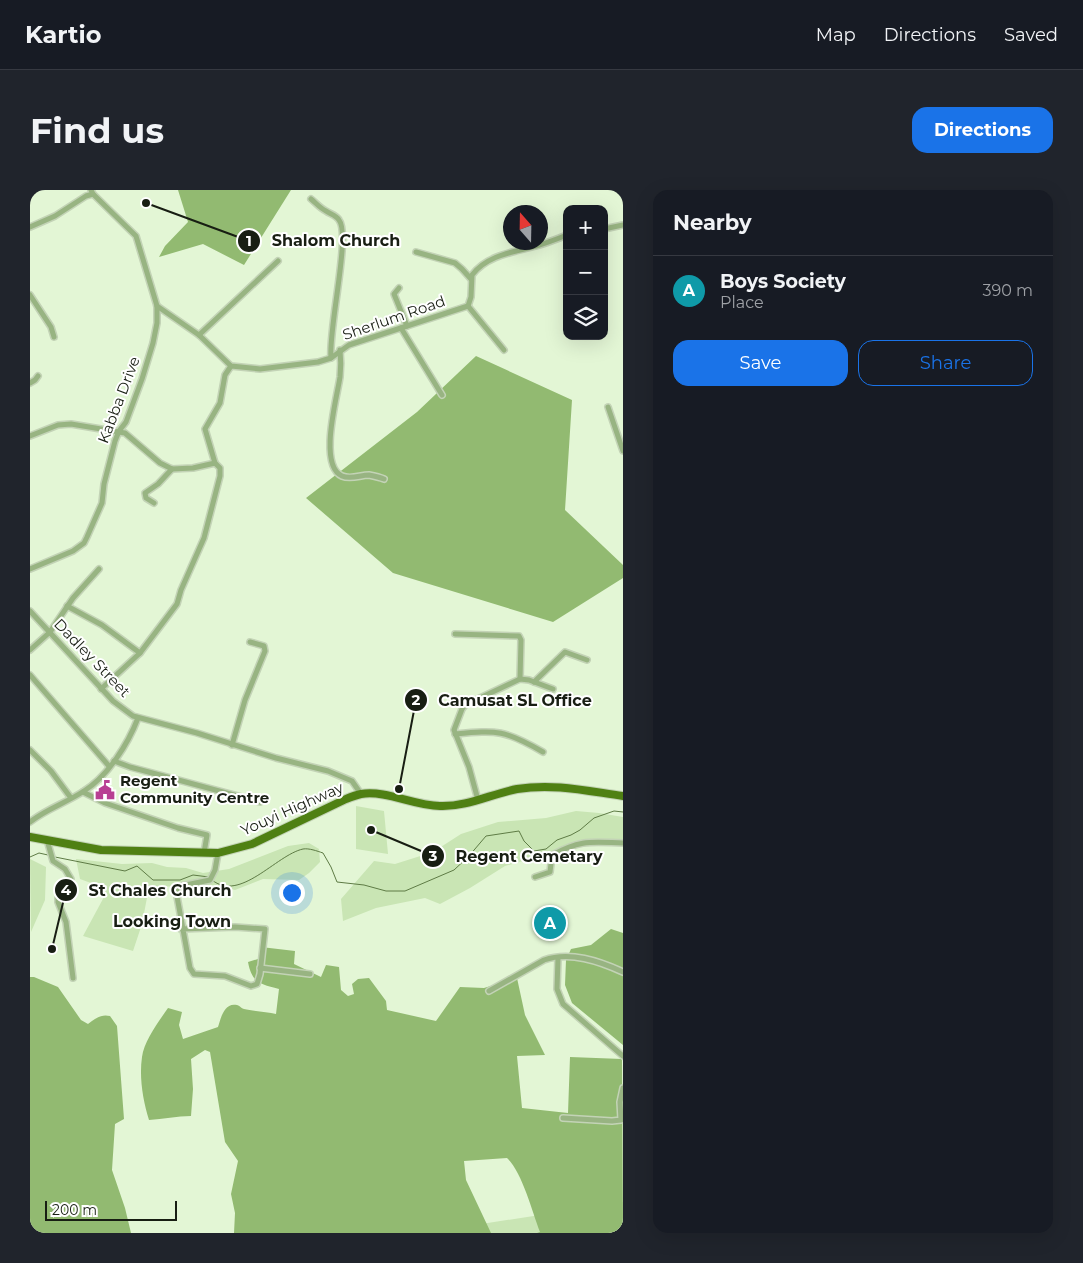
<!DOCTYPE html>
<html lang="en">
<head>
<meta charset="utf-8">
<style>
	:root { --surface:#171b24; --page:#20242c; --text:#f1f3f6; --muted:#9ea1a6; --line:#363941; --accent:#1a73e8 }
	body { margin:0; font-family:Montserrat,sans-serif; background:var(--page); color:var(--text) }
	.controls { position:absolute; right:15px; top:15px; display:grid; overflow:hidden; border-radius:10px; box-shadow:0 5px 20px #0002 }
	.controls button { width:45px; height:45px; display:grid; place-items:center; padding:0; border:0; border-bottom:1px solid var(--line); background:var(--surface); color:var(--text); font:25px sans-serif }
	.compass { position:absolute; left:473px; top:15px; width:45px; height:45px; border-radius:50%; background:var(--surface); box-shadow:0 5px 20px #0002; rotate:340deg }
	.scale { position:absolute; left:15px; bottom:12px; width:132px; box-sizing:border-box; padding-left:5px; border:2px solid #181e13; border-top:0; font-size:14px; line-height:18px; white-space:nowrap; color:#181e13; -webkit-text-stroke:4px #fff; paint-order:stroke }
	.you { position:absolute; left:261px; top:702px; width:18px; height:18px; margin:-12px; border:4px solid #fff; border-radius:50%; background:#1a73e8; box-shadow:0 0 0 8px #1a73e833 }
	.badge { display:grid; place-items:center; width:32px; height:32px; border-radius:50%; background:var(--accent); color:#fff; font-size:16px; font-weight:700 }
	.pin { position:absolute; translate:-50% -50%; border:2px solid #fff; box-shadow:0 1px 5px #0006 }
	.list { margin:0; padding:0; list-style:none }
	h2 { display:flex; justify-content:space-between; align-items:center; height:65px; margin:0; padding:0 20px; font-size:21px }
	h2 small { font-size:16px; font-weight:400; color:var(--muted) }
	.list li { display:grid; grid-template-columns:32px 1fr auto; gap:15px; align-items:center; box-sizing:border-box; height:70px; padding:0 20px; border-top:1px solid var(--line) }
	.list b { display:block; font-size:19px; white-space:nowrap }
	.list p { margin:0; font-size:16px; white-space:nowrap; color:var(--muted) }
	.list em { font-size:16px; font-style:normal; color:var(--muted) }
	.actions { display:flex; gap:10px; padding:15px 20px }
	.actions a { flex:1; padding:11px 0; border:1px solid var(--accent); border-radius:15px; text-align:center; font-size:18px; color:var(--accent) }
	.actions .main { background:var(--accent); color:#fff }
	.icon { flex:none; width:28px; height:28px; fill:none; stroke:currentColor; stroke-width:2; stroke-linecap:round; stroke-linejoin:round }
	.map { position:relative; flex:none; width:593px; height:1043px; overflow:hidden; border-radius:15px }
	header { display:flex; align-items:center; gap:30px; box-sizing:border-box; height:70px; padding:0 25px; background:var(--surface); border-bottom:1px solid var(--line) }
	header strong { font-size:24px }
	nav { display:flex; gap:28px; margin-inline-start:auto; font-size:18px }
	.intro { display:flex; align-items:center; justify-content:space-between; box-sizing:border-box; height:120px; padding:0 30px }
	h1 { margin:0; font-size:35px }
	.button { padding:12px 22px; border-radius:15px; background:var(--accent); color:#fff; font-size:18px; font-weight:700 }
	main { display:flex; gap:30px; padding:0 30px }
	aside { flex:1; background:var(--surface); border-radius:15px; box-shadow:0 5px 20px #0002 }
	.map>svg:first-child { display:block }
</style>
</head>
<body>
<header>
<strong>Kartio</strong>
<nav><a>Map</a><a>Directions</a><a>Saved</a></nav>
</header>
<div class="intro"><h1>Find us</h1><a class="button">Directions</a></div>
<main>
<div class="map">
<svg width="593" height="1043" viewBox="0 0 593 1043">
	<rect width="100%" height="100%" fill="#e3f6d5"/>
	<g fill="#c9e5b4">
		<polygon points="326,616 354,621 358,664 326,659"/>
		<polygon points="546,621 569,623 593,627 593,650 532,660 475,676 440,698 410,714 395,708 346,718 313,731 311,709 344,671 365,674 403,662 431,644 468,632 516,628"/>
		<polygon points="279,653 289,659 290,672 279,683 269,690 233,689 205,700 185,695 119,697 112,734 103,761 53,746 74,707 69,696 50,689 46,669 92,674 122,673 137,677 156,678 173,683 199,679 258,656"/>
		<polygon points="0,669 16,677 15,710 1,742"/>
		<polygon points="593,1012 593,1043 394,1043"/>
	</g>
	<g fill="#92ba71">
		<polygon points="148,0 261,0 214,75 173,54 129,67 135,56 158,32"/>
		<polygon points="446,166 542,210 535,320 593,375 593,388 523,432 363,383 276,308 387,222"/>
		<polygon points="581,739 593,743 593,855 542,813 535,795 536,770 541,759 561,755"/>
		<path d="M231 757 265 761 264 774 291 787 296 775 309 777 311 800 318 806 324 804 322 794 328 789 339 788 356 811 357 820 406 831 430 797 454 798 487 788 495 825 515 865 487 866 492 918 538 923 540 867 592 869 593 1043H507L510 1042C502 1021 492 982 477 968L434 971 436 990 461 1043H204L205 1023 201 1004 208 971 195 952 180 862 175 860 161 869 163 899 161 926C147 926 133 929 119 930 113 911 109 887 112 867 114 851 129 831 138 818L152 822 149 835 153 849 188 837C191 828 194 812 207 815 211 816 210 818 214 819 222 821 237 822 246 824L249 799C230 794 222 793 218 772L228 769Z"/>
		<path d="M0 787H4L28 797 51 830 58 834C66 828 71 824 80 826L87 836 94 929 85 934 82 980 95 1018 101 1043H0Z"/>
	</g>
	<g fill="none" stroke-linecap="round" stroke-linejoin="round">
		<g stroke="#5e7b45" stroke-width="1">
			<polyline points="0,667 9,663 18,665"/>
			<polyline points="25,667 95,681 107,676 123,690 150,690 163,685 179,687"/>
			<path d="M182 690C210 713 246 665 273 659 279 658 287 661 293 663L301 677 307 692 334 695 356 701H375L424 680 439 666 456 646 489 641 494 651 504 661 516 659 527 650 541 645 550 640 564 628 584 621 593 622"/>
		</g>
		<defs>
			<g id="street">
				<path d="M281 9C286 13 290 18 296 21 300 24 306 25 309 30 321 45 298 140 301 168"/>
				<polyline points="0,37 25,26 56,6 63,4"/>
				<polyline points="574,39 593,35"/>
				<polyline points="386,62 425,73 432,79 441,89"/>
				<polyline points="369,98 364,104 377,136"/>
				<polyline points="0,105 21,137 24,147"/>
				<path d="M127 116 169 145 201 176 230 179 288 172 301 168 319 155 438 116 441 107 442 85C457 65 484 62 506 56 517 53 527 49 537 45"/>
				<polyline points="438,116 474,160"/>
				<polyline points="371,138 412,205"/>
				<polyline points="169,145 248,71"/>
				<path d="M310 160C311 169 311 178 310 187 307 208 288 275 312 286 321 290 330 285 339 285 344 286 349 287 354 289"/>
				<polyline points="0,193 5,190 8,186"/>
				<polyline points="578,217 593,261"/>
				<polyline points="0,246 28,235 41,234 95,243 130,273 142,279 163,278 185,273"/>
				<polyline points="124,313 116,308 115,303 128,294 142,279"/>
				<polyline points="0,379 43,361 54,353 57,347 72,313 74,294 85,251 89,241 96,232 112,189 123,153 127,133 127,116 106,46 63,4 61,0"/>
				<polyline points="37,416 72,435 110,463"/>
				<polyline points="0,421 83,511 103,526 167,543 246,568 298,581 322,591 331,604"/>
				<polyline points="425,444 489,446 491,450 490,489"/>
				<polyline points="0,460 20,442 43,408 69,379"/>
				<polyline points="0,485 79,576"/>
				<polyline points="504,492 535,462 557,470"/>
				<polyline points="71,499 110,463 147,414 151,400 174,348 190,286 190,278 185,273 175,239 190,213 195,185 201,176"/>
				<path d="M425 544C468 540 475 540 513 562"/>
				<polyline points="202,555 215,510 235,461 234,456 220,452"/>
				<polyline points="0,560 21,581 41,608"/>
				<polyline points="84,571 100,577 230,612"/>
				<polyline points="53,602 75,613 148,638 177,645 174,663"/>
				<polyline points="448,610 439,577 424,540 432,519 435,515 490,489 499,490 523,499"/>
				<path d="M0 632C16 619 36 613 54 601 78 586 98 554 108 528"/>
				<polyline points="17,650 23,671 35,679 41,689 39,697 28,708 28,712 36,732 43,788"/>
				<path d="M505 687 520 682 522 665C552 649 561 652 593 653"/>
				<polyline points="151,739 205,737 235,739 230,784 227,794 221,796 195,786 164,784 160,778 146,701 151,696 180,690 185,680 188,663"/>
				<polyline points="528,768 527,799 533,814 593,866"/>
				<polyline points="230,778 280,784"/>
				<path d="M459 801 514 770C540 761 569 771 593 782"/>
				<polyline points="533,928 582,931 591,930 590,912 593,898"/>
			</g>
			<path id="primary" d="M0 647 71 660 188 663 222 654 316 609C321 607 326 605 331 604 357 600 384 616 410 616 437 617 461 604 487 599 524 593 557 601 593 606"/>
		</defs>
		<use href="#street" stroke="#c3d3b6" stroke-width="8"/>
		<use href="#primary" stroke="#c3d3b6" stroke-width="10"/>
		<use href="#street" stroke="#98b482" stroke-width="5"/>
		<use href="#primary" stroke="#4f8013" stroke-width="8"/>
	</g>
	<defs>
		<symbol id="civic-bare" viewBox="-9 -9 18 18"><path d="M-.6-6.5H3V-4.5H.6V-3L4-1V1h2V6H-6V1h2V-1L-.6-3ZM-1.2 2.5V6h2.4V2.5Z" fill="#b83f93" stroke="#fff" stroke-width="2.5" paint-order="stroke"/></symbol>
	</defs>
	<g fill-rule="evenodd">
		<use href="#civic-bare" x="61" y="586" width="28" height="28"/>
	</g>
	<g text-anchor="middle" stroke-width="4" stroke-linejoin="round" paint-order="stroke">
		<g font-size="15" fill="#181e13" stroke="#fff">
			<text transform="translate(364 128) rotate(-19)" y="5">Sherlum Road</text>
			<text transform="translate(89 210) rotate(-69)" y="5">Kabba Drive</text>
			<text transform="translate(62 468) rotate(46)" y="5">Dadley Street</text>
			<text transform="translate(262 619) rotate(-24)" y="5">Youyi Highway</text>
		</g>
		<g font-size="15" font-weight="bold" fill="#181e13" stroke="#fff" text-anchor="start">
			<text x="90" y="596">Regent<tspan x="90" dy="17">Community Centre</tspan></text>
		</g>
		<g font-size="16" font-weight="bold" fill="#181e13" stroke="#fff">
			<text x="142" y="737">Looking Town</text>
		</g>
	</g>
	<path fill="none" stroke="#181e13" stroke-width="2" d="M116 13L219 51M369 599L386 510M341 640L403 666M22 759L36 700"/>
	<g fill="#181e13" stroke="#fff" stroke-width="2">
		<circle cx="116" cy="13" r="5"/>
		<circle cx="369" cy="599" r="5"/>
		<circle cx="341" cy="640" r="5"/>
		<circle cx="22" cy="759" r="5"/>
		<circle cx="219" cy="51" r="12"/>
		<circle cx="386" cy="510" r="12"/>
		<circle cx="403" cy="666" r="12"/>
		<circle cx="36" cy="700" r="12"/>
	</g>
	<g font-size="15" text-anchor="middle" font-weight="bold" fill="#fff">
		<text x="219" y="56">1</text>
		<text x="386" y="515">2</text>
		<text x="403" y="671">3</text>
		<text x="36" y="705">4</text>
	</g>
	<g font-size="16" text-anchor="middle" font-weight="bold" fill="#181e13" stroke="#fff" stroke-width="4" stroke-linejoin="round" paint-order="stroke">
		<text x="306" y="56">Shalom Church</text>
		<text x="485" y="516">Camusat SL Office</text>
		<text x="499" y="672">Regent Cemetary</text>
		<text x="130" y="706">St Chales Church</text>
	</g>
</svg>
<div class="controls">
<button>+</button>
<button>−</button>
<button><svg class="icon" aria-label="layers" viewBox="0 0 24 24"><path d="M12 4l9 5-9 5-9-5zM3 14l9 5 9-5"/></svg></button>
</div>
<svg class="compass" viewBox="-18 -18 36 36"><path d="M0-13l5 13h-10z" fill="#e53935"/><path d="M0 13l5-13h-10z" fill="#9ea1a6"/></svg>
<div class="scale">200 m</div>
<div class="you"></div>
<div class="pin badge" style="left:520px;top:733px;background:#0f9aa8">A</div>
</div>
<aside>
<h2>Nearby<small></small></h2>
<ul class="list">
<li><span class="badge" style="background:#0f9aa8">A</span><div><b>Boys Society</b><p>Place</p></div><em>390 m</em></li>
</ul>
<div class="actions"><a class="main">Save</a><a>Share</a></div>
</aside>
</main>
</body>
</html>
